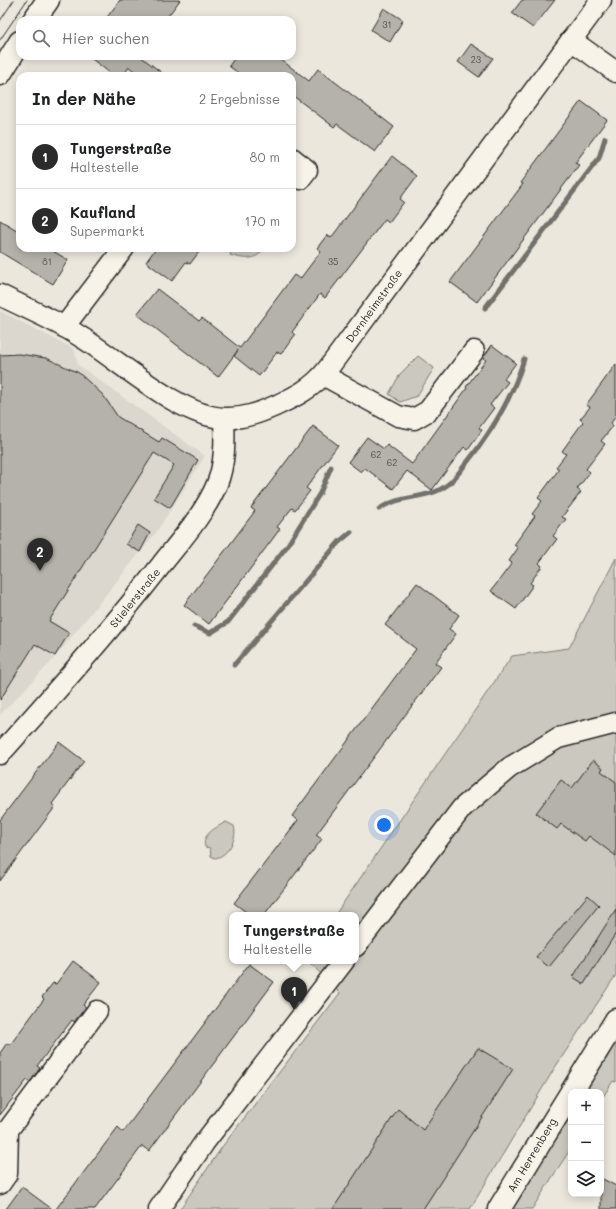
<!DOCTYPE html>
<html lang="de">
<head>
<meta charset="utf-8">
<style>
	:root { --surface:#fff; --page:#f2f2f2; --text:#202124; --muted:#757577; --line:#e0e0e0; --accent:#2b2b2b }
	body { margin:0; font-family:Mali,sans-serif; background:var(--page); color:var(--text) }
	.controls { position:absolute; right:12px; bottom:12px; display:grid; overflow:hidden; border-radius:8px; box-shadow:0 2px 10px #0003 }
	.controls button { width:36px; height:36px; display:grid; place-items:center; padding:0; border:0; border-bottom:1px solid var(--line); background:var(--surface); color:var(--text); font:20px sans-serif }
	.you { position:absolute; left:384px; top:825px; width:14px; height:14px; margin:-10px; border:3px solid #fff; border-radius:50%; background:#1a73e8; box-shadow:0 0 0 6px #1a73e833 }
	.badge { display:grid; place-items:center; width:26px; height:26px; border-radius:50%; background:var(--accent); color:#fff; font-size:13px; font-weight:700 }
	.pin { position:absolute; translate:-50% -33px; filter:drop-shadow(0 1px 2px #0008) }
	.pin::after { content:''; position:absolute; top:21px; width:14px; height:12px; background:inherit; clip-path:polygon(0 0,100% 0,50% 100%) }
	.popup { position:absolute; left:229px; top:912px; width:130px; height:52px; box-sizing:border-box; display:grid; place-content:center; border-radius:8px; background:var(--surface); filter:drop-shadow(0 1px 3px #0005); font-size:13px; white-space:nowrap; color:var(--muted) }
	.popup b { font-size:15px; color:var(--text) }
	.popup::after { content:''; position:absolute; left:50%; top:100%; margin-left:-8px; border:8px solid transparent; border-top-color:var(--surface) }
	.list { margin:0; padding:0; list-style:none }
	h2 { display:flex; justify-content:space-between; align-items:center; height:52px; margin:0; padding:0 16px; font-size:17px }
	h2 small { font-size:13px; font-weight:400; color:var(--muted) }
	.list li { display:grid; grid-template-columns:26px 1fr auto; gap:12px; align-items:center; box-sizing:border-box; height:64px; padding:0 16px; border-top:1px solid var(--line) }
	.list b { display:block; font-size:15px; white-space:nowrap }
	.list p { margin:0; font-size:13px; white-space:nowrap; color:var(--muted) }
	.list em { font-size:13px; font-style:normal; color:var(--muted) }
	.icon { flex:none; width:22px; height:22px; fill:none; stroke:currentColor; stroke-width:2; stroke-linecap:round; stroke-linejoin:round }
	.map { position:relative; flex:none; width:616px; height:1209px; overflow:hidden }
	.search { position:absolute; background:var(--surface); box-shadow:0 2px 10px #0003; left:16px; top:16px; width:280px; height:44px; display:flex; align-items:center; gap:10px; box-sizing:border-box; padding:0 14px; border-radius:12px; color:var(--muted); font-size:15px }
	.panel { position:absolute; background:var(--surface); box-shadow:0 2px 10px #0003; left:16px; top:72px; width:280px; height:180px; border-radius:12px }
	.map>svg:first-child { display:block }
</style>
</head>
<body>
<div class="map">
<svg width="616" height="1209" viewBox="0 0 616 1209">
	<rect width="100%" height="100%" fill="#ebe7dd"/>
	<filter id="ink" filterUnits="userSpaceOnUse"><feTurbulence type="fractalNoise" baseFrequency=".025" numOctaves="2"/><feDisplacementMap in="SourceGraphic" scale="8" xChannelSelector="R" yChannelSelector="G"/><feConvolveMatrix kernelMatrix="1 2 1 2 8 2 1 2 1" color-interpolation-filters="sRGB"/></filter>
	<g filter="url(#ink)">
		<polygon fill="#dbd7ce" points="0,311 74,349 78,365 205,456 155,534 52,661 0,715"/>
		<g fill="#cbc8bf" stroke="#7b7a75">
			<path d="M233 248H264C256 262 243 259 230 255Z"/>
			<polygon points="418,356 434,368 417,396 400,402 389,394 400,374"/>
			<polygon points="616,558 616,975 554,1069 470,1209 180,1209 222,1147 340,993 308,961 356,961 356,915 335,915 512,656 569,648"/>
			<path d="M226 822 234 826C238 838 228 856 215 858L211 856 210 848 205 847C201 834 217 827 226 822Z"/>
			<polygon points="616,1040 616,1082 613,1081 601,1100 601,1092 583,1092"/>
			<polygon points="571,1111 571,1148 532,1209 512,1209"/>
		</g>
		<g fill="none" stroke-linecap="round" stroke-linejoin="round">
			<g stroke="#72716c" stroke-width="5">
				<polyline points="485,308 599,158 605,138"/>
				<path d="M379 509C399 496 417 499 437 491 450 486 457 475 465 465 492 432 512 399 524 359"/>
				<polyline points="194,626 210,633 228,622 287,546 320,493 331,467"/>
				<polyline points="234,665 339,542 351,532"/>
			</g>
		</g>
		<g fill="#b5b2ab" stroke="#2b2b2b">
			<polygon points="120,0 180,0 165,20 105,20"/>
			<polygon points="522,0 555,0 533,28 512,13"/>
			<polygon points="384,8 403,20 390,42 371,30"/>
			<polygon points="471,44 493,58 479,77 458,62"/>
			<polygon points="88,56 140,56 166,76 141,76 129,67 123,76 114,76"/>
			<polygon points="236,56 276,56 309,81 318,69 394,127 375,152 337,124 334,127 292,95 292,76 242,76 229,66"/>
			<polygon points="581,101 607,120 575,163 579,165 477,302 450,282 523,184 520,183"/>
			<polygon points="392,156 417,176 400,199 404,202 389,222 385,219 325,298 320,294 292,332 295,335 281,354 277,352 259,376 234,356 238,350 218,377 137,314 157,289 199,321 202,318 240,348 294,275 300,279 321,251 317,248 327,235 331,238"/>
			<polygon points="0,220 20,232 20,248 48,248 68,260 53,284 0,252"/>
			<polygon points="156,248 202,248 190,264 186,262 172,281 146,262"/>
			<polygon points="492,345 516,363 504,379 508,382 490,405 494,408 479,428 482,430 468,450 464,447 432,490 407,471 393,489 365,468 361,472 348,462 367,437 384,449 387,445 412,464 467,388 466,387 486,360 483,358"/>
			<polygon points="19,354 46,358 79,373 103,395 118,417 159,442 162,438 198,460 170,508 154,498 174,465 154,453 49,621 69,633 55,656 35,644 0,700 0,355"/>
			<polygon points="616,364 616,416 611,423 613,426 601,441 605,444 586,469 590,472 577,489 581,492 562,517 566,519 553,536 557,539 539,563 542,566 530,583 533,585 516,609 491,591 512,563 509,561 518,548 514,545 535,516 532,514 542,501 538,498 559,469 556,467 566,454 562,451 583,422 580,419 590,407 586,405"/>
			<polygon points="313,426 338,445 306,488 310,491 295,510 292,508 277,527 280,529 209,624 184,605 255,511 251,508"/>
			<polygon points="138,525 150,533 140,552 126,544"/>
			<polygon points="417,583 459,615 449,629 456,634 435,663 441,667 316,835 322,839 264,915 250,915 234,903 298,820 292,816 416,649 385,625"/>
			<polygon points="59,742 84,761 52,804 55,807 0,881 0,820"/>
			<polygon points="593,760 603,768 601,771 616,782 616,856 589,836 585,841 561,824 557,829 536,813 561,780 572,788"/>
			<polygon points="588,895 599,905 549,967 536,957"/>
			<polygon points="616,909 616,933 584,984 573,977"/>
			<polygon points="73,961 101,982 83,1005 86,1007 74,1022 72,1020 37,1066 40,1068 30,1082 27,1080 0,1115 0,1053 7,1043 10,1045 44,999 42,997 53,983 56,984"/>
			<polygon points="249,964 274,982 149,1151 142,1146 95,1209 56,1209 118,1127 123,1132"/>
			<polygon points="478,1048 513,1069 423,1209 333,1209 398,1109 423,1130"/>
			<polygon points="601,1178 616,1186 616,1209 601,1209"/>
			<polygon points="22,1187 52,1209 6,1209"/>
		</g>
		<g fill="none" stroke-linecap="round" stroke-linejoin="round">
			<defs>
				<g id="street">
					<polyline points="571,40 616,72"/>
					<polyline points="292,158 307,170 300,179"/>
					<path d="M0 295C27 309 56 320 81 337 119 360 181 418 225 418 243 419 259 413 275 406 295 397 313 388 327 370L601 0"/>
					<polyline points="64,327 124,248"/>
					<polyline points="323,375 398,416 414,419 428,411 474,351"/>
					<path d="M0 754C56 692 111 630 162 564 181 540 205 513 217 484 225 464 225 441 224 419"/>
					<polyline points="356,946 462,808 509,768 558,738 616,723"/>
					<polyline points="0,1184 7,1174 8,1130 97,1011"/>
					<polyline points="159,1209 204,1143 344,961"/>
				</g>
				<g id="secondary">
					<polyline points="34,20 48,0"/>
					<polyline points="0,74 20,42"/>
					<polyline points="499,1209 616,1020"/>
				</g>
			</defs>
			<use href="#street" stroke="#2b2b2b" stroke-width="23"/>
			<use href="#secondary" stroke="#2b2b2b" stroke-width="25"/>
			<use href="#street" stroke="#f7f3e8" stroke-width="20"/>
			<use href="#secondary" stroke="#f7f3e8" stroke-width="22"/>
			<g stroke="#2b2b2b" stroke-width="1">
				<polyline points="0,21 14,0"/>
				<polyline points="0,40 27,0"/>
			</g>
		</g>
	</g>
	<g text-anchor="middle" stroke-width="3" stroke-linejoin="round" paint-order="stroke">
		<g font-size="9" fill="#4e4d4b">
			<text x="387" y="28">31</text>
			<text x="476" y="63">23</text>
			<text x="47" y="265">81</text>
			<text x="333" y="265">35</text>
			<text x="376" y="458">62</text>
			<text x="392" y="466">62</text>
		</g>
		<g font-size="11" fill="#2b2b2b" stroke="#f7f3e8">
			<text transform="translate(374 306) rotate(-54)" y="4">Dornheimstraße</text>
			<text transform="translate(135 598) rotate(-51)" y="4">Stielerstraße</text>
			<text transform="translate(532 1155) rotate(-59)" y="4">Am Herrenberg</text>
		</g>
	</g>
</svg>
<div class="controls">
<button>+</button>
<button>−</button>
<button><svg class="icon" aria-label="layers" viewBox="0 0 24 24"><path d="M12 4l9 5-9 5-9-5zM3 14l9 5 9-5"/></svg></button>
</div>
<div class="you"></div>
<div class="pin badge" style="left:294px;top:1010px">1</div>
<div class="popup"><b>Tungerstraße</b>Haltestelle</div>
<div class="pin badge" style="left:40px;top:571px">2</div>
<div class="search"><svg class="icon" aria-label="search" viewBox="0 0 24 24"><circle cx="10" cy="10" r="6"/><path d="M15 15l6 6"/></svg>Hier suchen</div>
<section class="panel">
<h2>In der Nähe<small>2 Ergebnisse</small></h2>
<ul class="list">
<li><span class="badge">1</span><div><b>Tungerstraße</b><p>Haltestelle</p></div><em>80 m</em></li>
<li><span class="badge">2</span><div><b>Kaufland</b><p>Supermarkt</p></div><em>170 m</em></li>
</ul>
</section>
</div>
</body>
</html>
